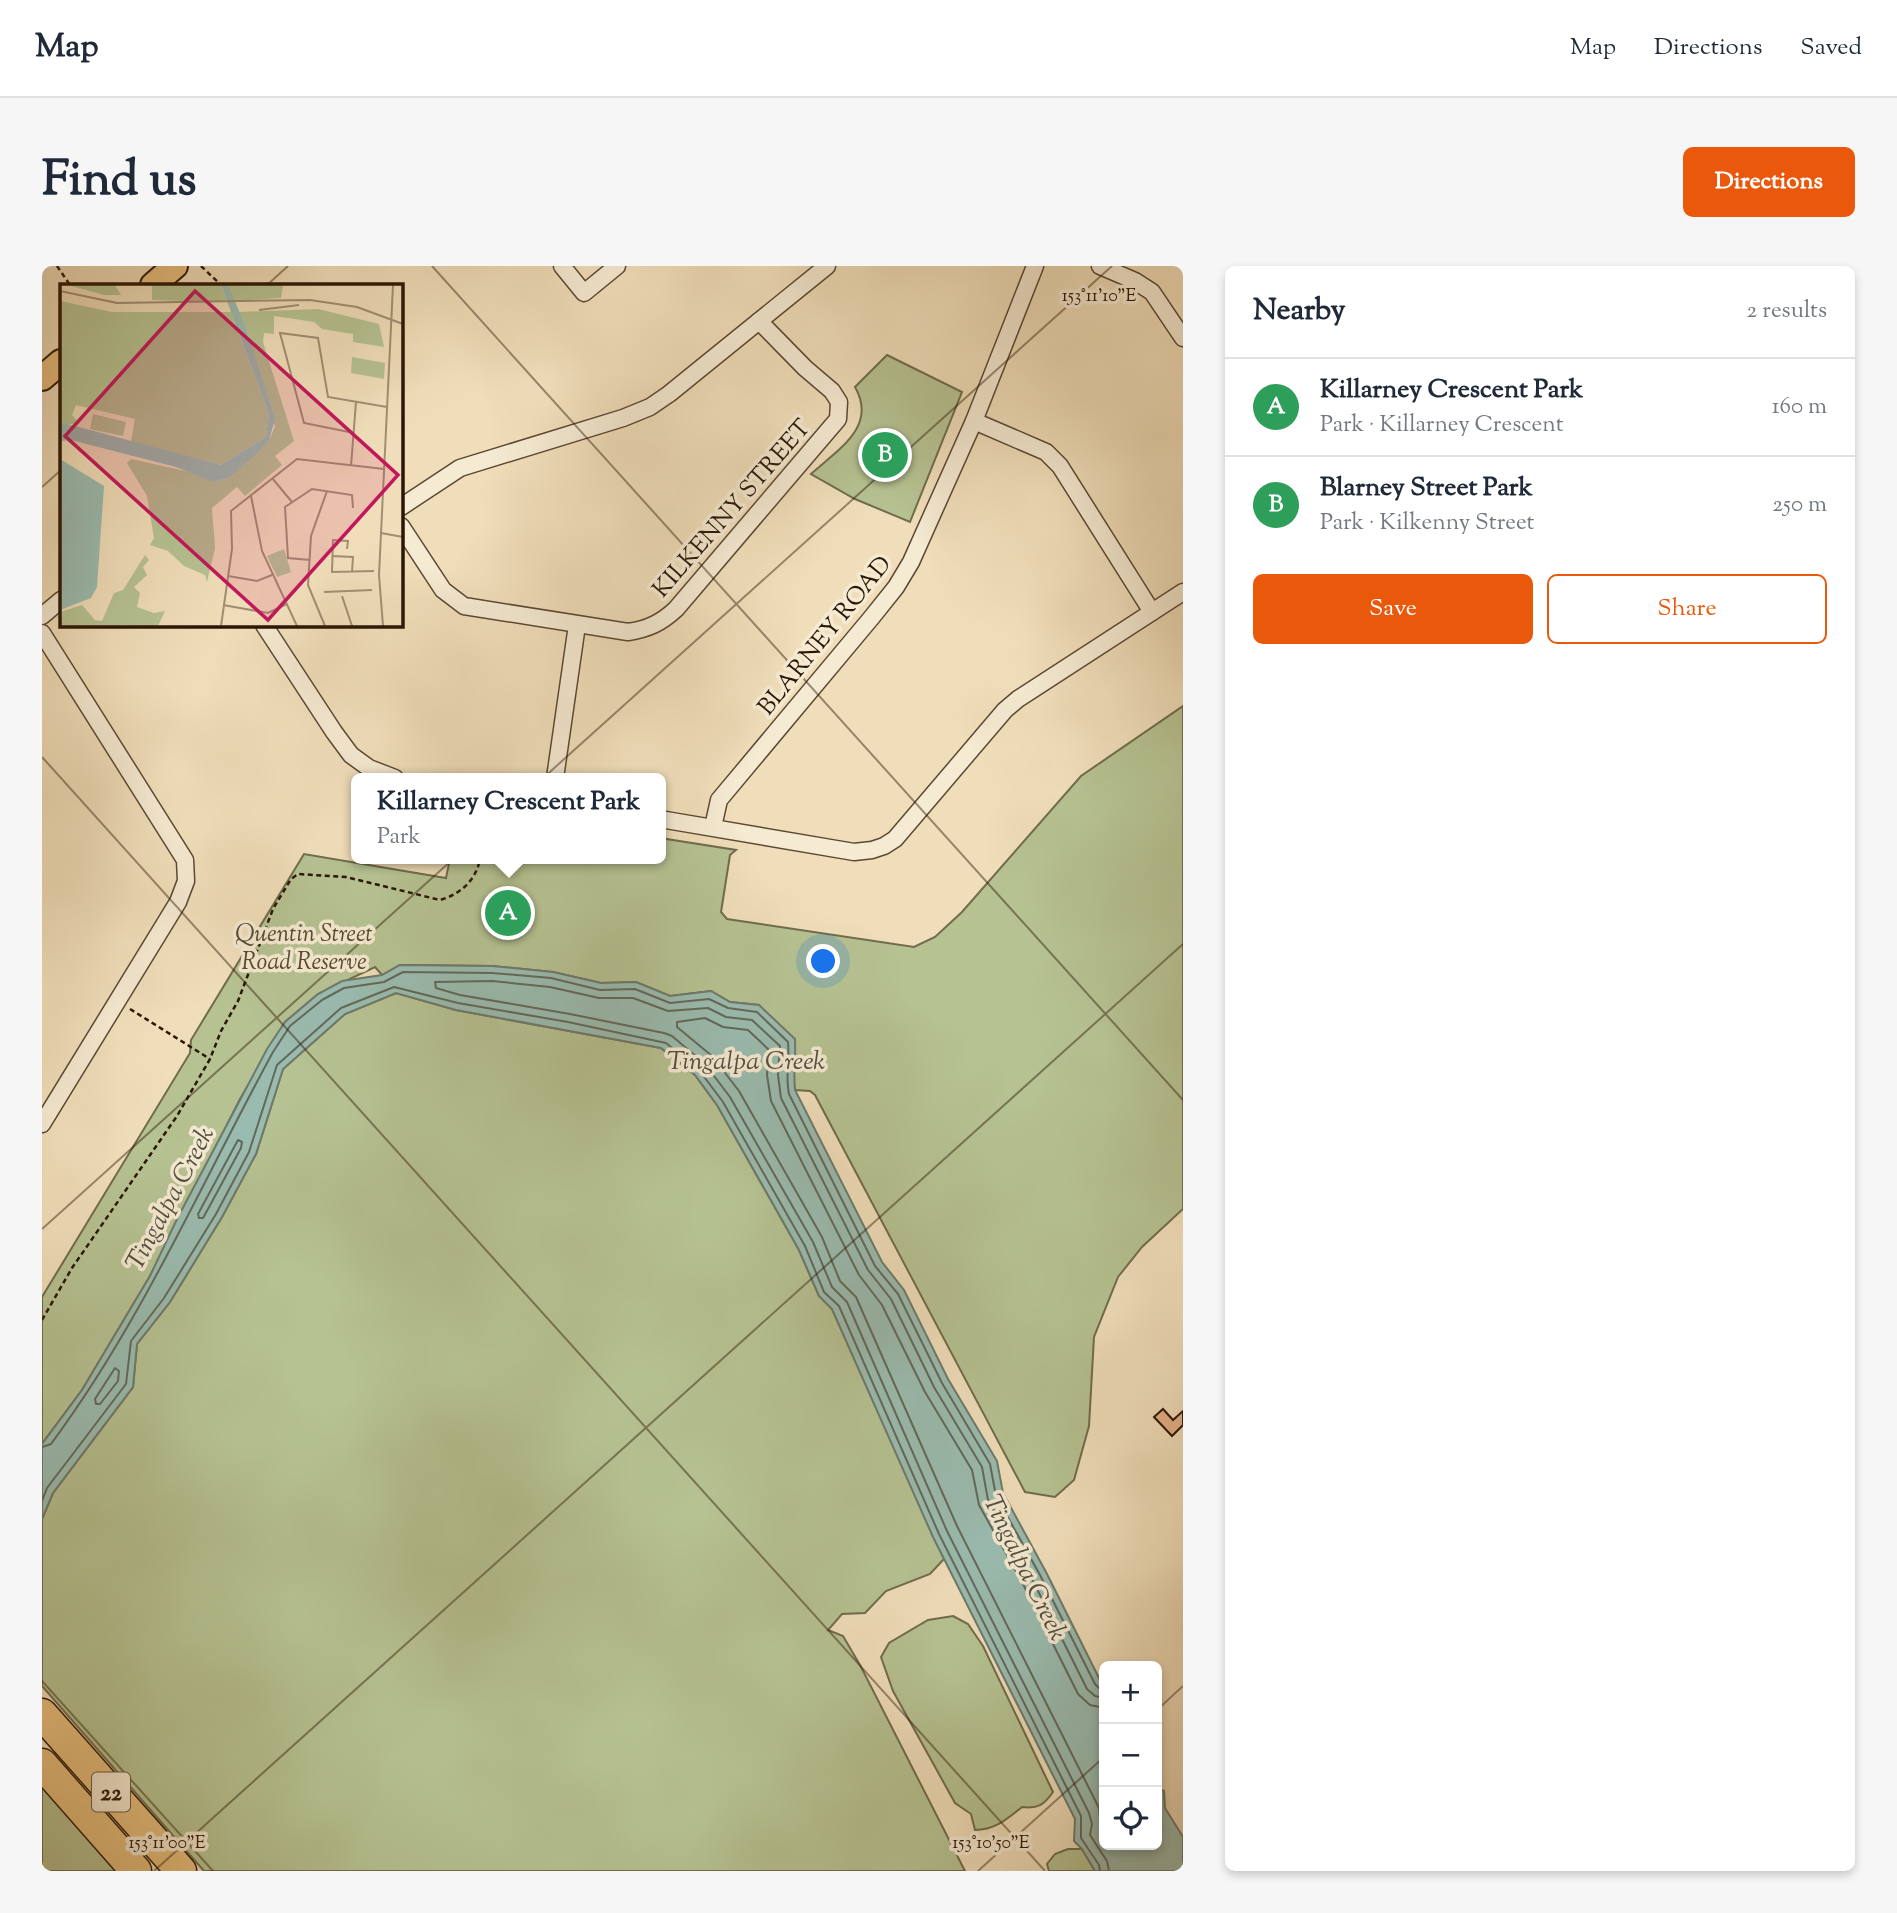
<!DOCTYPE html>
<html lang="en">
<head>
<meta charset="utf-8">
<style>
	:root { --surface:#fff; --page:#f6f6f7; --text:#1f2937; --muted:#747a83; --line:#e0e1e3; --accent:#ea580c }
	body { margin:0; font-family:"Sorts Mill Goudy",serif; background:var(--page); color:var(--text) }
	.controls { position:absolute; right:21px; bottom:21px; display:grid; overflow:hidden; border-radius:10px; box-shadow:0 4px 10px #0003 }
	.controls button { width:63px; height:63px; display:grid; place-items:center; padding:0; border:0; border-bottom:2px solid var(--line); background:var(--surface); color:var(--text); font:35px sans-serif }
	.you { position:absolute; left:782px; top:696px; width:24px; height:24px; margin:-18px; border:5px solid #fff; border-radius:50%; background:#1a73e8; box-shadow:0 0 0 10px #1a73e833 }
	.badge { display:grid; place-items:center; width:46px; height:46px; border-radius:50%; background:var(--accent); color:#fff; font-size:23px; font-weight:700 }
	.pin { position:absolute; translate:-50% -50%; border:4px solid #fff; box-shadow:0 2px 7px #0006 }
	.popup { position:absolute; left:309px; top:507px; width:315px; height:91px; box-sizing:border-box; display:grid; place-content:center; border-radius:10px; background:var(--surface); filter:drop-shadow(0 2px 5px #0005); font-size:23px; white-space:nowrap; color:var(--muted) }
	.popup b { font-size:26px; color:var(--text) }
	.popup::after { content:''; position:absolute; left:50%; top:100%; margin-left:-14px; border:14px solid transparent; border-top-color:var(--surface) }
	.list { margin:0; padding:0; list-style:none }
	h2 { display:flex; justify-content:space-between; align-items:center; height:91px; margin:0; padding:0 28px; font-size:30px }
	h2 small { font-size:23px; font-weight:400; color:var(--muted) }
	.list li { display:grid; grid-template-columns:46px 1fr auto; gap:21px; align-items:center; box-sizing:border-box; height:98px; padding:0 28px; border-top:2px solid var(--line) }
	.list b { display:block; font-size:26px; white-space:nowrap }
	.list p { margin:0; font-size:23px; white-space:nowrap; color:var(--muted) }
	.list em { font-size:23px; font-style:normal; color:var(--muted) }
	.actions { display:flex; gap:14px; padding:21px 28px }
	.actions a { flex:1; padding:16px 0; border:2px solid var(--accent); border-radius:10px; text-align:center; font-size:24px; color:var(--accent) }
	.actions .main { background:var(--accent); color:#fff }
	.icon { flex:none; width:38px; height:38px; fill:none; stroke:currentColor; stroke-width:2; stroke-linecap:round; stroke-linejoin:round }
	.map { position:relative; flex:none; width:1141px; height:1605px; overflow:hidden; border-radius:10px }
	header { display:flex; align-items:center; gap:42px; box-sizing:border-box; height:98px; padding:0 35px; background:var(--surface); border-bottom:2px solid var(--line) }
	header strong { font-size:33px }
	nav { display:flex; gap:38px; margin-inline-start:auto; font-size:24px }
	.intro { display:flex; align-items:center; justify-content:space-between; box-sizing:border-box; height:168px; padding:0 42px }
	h1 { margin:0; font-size:49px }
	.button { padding:18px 32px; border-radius:10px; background:var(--accent); color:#fff; font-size:24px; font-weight:700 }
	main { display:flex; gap:42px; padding:0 42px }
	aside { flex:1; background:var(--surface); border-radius:10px; box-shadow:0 4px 10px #0003 }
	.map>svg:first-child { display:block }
</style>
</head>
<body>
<header>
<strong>Map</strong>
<nav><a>Map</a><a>Directions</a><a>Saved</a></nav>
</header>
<div class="intro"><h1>Find us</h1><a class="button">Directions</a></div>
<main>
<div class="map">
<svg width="1141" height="1605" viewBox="0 0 1141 1605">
	<rect width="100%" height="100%" fill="#f0deba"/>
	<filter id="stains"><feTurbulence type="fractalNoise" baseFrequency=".00286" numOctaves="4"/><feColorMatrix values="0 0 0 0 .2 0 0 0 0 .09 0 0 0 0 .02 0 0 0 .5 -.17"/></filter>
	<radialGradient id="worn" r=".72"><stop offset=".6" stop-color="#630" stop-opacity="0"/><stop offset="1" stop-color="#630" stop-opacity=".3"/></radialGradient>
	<g fill="#b6c292" stroke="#706c4c" stroke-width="2">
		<path d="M845 89 920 126 868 256 813 233 769 208C795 184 836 161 813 121Z"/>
		<polygon points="1141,440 1141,943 1100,981 1076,1011 1052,1071 1047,1160 1032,1214 1013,1231 983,1226 773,829 768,825 753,824 751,808 754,791 717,739 688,736 669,725 628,730 594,716 559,717 511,706 450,700 358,699 340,709 333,701 276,728 243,756 198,833 108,1010 40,1124 0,1178 0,1031 148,787 149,774 262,588 404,612 408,593 618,593 618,572 694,584 688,589 679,646 685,653 872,681 893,671 920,646 1039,510"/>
		<polygon points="354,727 414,744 619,782 653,809 675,839 757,984 777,1030 790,1043 902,1293 888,1308 844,1325 823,1347 800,1348 786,1364 801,1370 818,1399 923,1605 162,1605 0,1420 0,1253 11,1227 91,1121 95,1078 128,1036 180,951 214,888 241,803 303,748"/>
		<path d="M911 1350 926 1358 941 1380 1011 1526C1002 1539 996 1543 980 1541 965 1553 953 1564 933 1564L929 1548 913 1537 851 1425 839 1391 847 1377 886 1354Z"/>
		<polygon points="0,1518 76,1605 0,1605"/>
		<polygon points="1026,1583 1040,1583 1053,1605 1007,1605 1005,1598 1013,1588"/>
	</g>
	<path fill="#9abcb0" stroke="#6e7a6c" stroke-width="2" d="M358 699 450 700 511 706 559 717 594 716 628 730 669 725 688 736 717 739 753 773C754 791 751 807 753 824L840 996 862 1024 906 1113 955 1195 961 1227 1004 1306 1062 1422V1579H1115V1521L1122 1525 1123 1542 1141 1571V1605H1053L1040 1583 1032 1575 1033 1553 891 1271 790 1043 777 1030 757 984 675 839 653 809 619 782 414 744 354 727 303 748 241 803 214 888 180 951 128 1036 95 1078 91 1121 11 1227 0 1253V1178L40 1124 108 1010 135 953 225 783 243 756 276 728 300 715 340 709Z"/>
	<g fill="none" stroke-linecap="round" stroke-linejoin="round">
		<g stroke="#62695a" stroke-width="2">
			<polygon points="196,874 200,876 199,882 166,943 161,952 157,952 156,948"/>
			<polygon points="73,1102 77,1105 76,1115 58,1138 54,1138 53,1133"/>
			<path d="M0 1181 9 1178C99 1057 159 918 231 786L248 760 280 734 302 722 342 716 361 706 450 707 509 712 558 724 593 723 628 737 667 733 686 742 715 746 746 776C748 793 743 810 747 828L833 1000 856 1028 900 1117 948 1198 954 1230 998 1309 1053 1418 1057 1422 1062 1423"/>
			<polyline points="0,1235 5,1222 84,1118 89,1075 122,1032 174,948 207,886 235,799 299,742 352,721 416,737 526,756 624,777 657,804 681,836 763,980 782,1026 797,1040 897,1268 1039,1550 1039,1572 1057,1599 1058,1605"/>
			<polyline points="1062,1432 1053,1430 1045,1423 990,1313 946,1234 940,1201 892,1121 849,1033 826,1004 739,832 736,809 738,780 710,754 684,751 666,742 626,745 591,732 557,732 508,721 450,715 393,716 394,722 418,729 528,748 622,767 630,770 663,798 688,831 771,976 790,1021 805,1036 905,1265 1047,1547 1050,1558 1048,1569 1065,1595 1067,1605"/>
			<polyline points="1062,1442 1048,1439 1036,1428 981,1318 937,1239 930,1204 883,1126 840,1039 817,1009 729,835 725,809 727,784 706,764 681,761 663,752 635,756 635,761 670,790 697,825 780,971 798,1015 814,1031 915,1260 1057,1542 1059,1565 1062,1570"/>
		</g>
	</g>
	<polygon fill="#e5b189" stroke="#2b1605" stroke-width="2" points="1121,1143 1131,1154 1141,1145 1141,1159 1130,1170 1112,1151"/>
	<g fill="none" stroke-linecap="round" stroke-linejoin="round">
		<defs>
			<g id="street">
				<polyline points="520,0 542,27 575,0"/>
				<polyline points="1058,0 1093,15 1110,26 1141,72"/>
				<polyline points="932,155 1004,186 1018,200 1110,346"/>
				<polyline points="359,241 418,202 581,152 608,141 627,128 785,0"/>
				<path d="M359 260 401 324 422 340 586 366C606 363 619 357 634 343L796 153 797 136 790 125 763 102 717 55"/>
				<polyline points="0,350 19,334"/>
				<polyline points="222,359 292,466 309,489 327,502 353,512"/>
				<polyline points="0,367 143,594 144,615 136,636 0,858"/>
				<polyline points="513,512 535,359"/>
				<polyline points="618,553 812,586 830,584 842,580 853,573 963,444 976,433 1141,326"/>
				<polyline points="671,561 677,534 830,351 854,321 869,296 932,155 993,0"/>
			</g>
			<g id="primary">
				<polyline points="111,19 133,0"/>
				<polyline points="0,112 19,96"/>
			</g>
			<g id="highway">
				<polyline points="0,1448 139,1605"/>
				<polyline points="0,1498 94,1605"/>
			</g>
		</defs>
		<use href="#street" stroke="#5c4832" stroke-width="19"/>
		<use href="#primary" stroke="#2b1605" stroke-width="28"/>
		<use href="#highway" stroke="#2b1605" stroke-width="33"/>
		<g stroke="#2b1605" stroke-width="2.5" stroke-dasharray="5 3.5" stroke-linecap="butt">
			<polyline points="15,0 28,19"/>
			<polyline points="159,0 179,19"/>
			<polyline points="88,743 168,793"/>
			<path d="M0 1054 30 1002 135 850 168 793 179 765 196 735 231 643 249 613 256 608 304 611 398 634C419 628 434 614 438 593"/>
		</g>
		<use href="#street" stroke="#f5ead2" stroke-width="16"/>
		<use href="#primary" stroke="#e8bf7d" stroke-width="24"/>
		<use href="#highway" stroke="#e8bf7d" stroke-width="30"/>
	</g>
	<path fill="none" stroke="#2b1605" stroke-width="2" stroke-opacity="0.45" d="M390 0 1141 834M225 19 246 0M0 221 19 204M0 491 1003 1605M0 963 1070 0M0 1415 171 1605M1115 1444 1141 1420M112 1605 1141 678M936 1605 1062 1491"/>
	<g text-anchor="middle" stroke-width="7" stroke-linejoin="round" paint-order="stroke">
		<rect fill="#f5ead2" stroke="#685642" stroke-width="2" x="50" y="1506.5" width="38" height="39" rx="5"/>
		<g font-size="23" font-weight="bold" fill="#2b1605">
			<text x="69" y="1534">22</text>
		</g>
		<g font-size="24" fill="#2b1605" stroke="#f5ead2">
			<text transform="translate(689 242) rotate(-49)" y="8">KILKENNY STREET</text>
			<text transform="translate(782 369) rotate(-51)" y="8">BLARNEY ROAD</text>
		</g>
		<g font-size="24" font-style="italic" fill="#554a2f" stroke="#f5ead2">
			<text x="262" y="675">Quentin Street<tspan x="262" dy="28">Road Reserve</tspan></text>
		</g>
		<g font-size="26" font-style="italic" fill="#525041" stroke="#f5ead2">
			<text x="704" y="803">Tingalpa Creek</text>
			<text transform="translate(127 932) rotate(-62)" y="9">Tingalpa Creek</text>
			<text transform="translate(984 1301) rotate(64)" y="9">Tingalpa Creek</text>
		</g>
	</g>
	<g transform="translate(18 18)">
		<rect width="343" height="343" fill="#f0deba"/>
		<path d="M8 1H55L61 11H44ZM92 1H161L167 18 92 16ZM164 1H223L221 14 171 17ZM0 17 52 28H171L209 130 206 153 161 181 71 158 75 135 16 121 12 131 20 140H0ZM258 25 319 40 324 63 293 58V50L262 45 254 38 214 32V50L204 49 203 58 234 157 215 172 222 181 185 212 177 203 152 224 155 264 147 298 145 291 124 282 108 267 90 261 94 254 87 212 67 179 71 175 148 192 154 198 170 193 209 156 215 143 179 28ZM292 73 325 79 324 95 291 89ZM33 130 66 138 63 152 30 145ZM224 265 231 288 217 293 207 272ZM85 271 89 276 83 283 87 291 74 303 80 309 77 323 94 329 105 327 98 342H0V328L22 321 35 336 42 337 54 309 63 306Z" fill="#b6c292"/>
		<path d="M161 1H168L184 39 215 135 209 156 198 168 170 193 154 198 116 183 11 156 0 157V140L4 139 161 181 206 153 209 130ZM0 175 44 202 37 303 31 314 0 326Z" fill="#9abcb0"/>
		<path fill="none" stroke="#a18e72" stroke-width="2" d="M0 7 57 19 250 16 297 23 343 40M199 26 239 21M294 149 244 139 220 49 258 54 268 113 327 123M291 182 296 118M212 194 232 218M191 212 202 267 237 342M321 249 343 253M287 265 288 257 273 256 272 288 314 287M272 272 293 273 292 288M250 276 228 274 225 223 252 205 292 211 293 224M168 292 197 297 212 291M264 308 312 306M282 312 292 342M163 321 208 329 227 320M161 342 172 265 171 227 237 175 324 185M265 342 248 301 251 252 267 207M323 342 319 291 333 1"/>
		<path fill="#c2185b" fill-opacity="0.15" stroke="#c2185b" stroke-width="3.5" d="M135 7 338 191 208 336 5 152Z"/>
		<rect width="343" height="343" fill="none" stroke="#2b1605" stroke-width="3.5"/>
	</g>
	<g font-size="18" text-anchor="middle" fill="#2b1605" stroke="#f5ead2" stroke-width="7" stroke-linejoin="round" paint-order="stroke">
		<text x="1057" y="35">153°11'10"E</text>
		<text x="125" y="1582">153°11'00"E</text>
		<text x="949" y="1582">153°10'50"E</text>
	</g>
	<rect width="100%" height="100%" filter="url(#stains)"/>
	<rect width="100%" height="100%" fill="url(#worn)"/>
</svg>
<div class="controls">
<button>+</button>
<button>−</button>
<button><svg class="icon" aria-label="locate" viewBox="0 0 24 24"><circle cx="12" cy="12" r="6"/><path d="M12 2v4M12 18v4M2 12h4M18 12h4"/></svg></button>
</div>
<div class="you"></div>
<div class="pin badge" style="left:466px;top:647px;background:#2e9e5b">A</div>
<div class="popup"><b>Killarney Crescent Park</b>Park</div>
<div class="pin badge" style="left:843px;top:189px;background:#2e9e5b">B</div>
</div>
<aside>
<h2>Nearby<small>2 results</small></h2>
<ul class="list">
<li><span class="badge" style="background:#2e9e5b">A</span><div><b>Killarney Crescent Park</b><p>Park · Killarney Crescent</p></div><em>160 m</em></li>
<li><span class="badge" style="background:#2e9e5b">B</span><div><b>Blarney Street Park</b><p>Park · Kilkenny Street</p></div><em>250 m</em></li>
</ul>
<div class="actions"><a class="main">Save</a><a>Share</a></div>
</aside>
</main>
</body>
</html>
